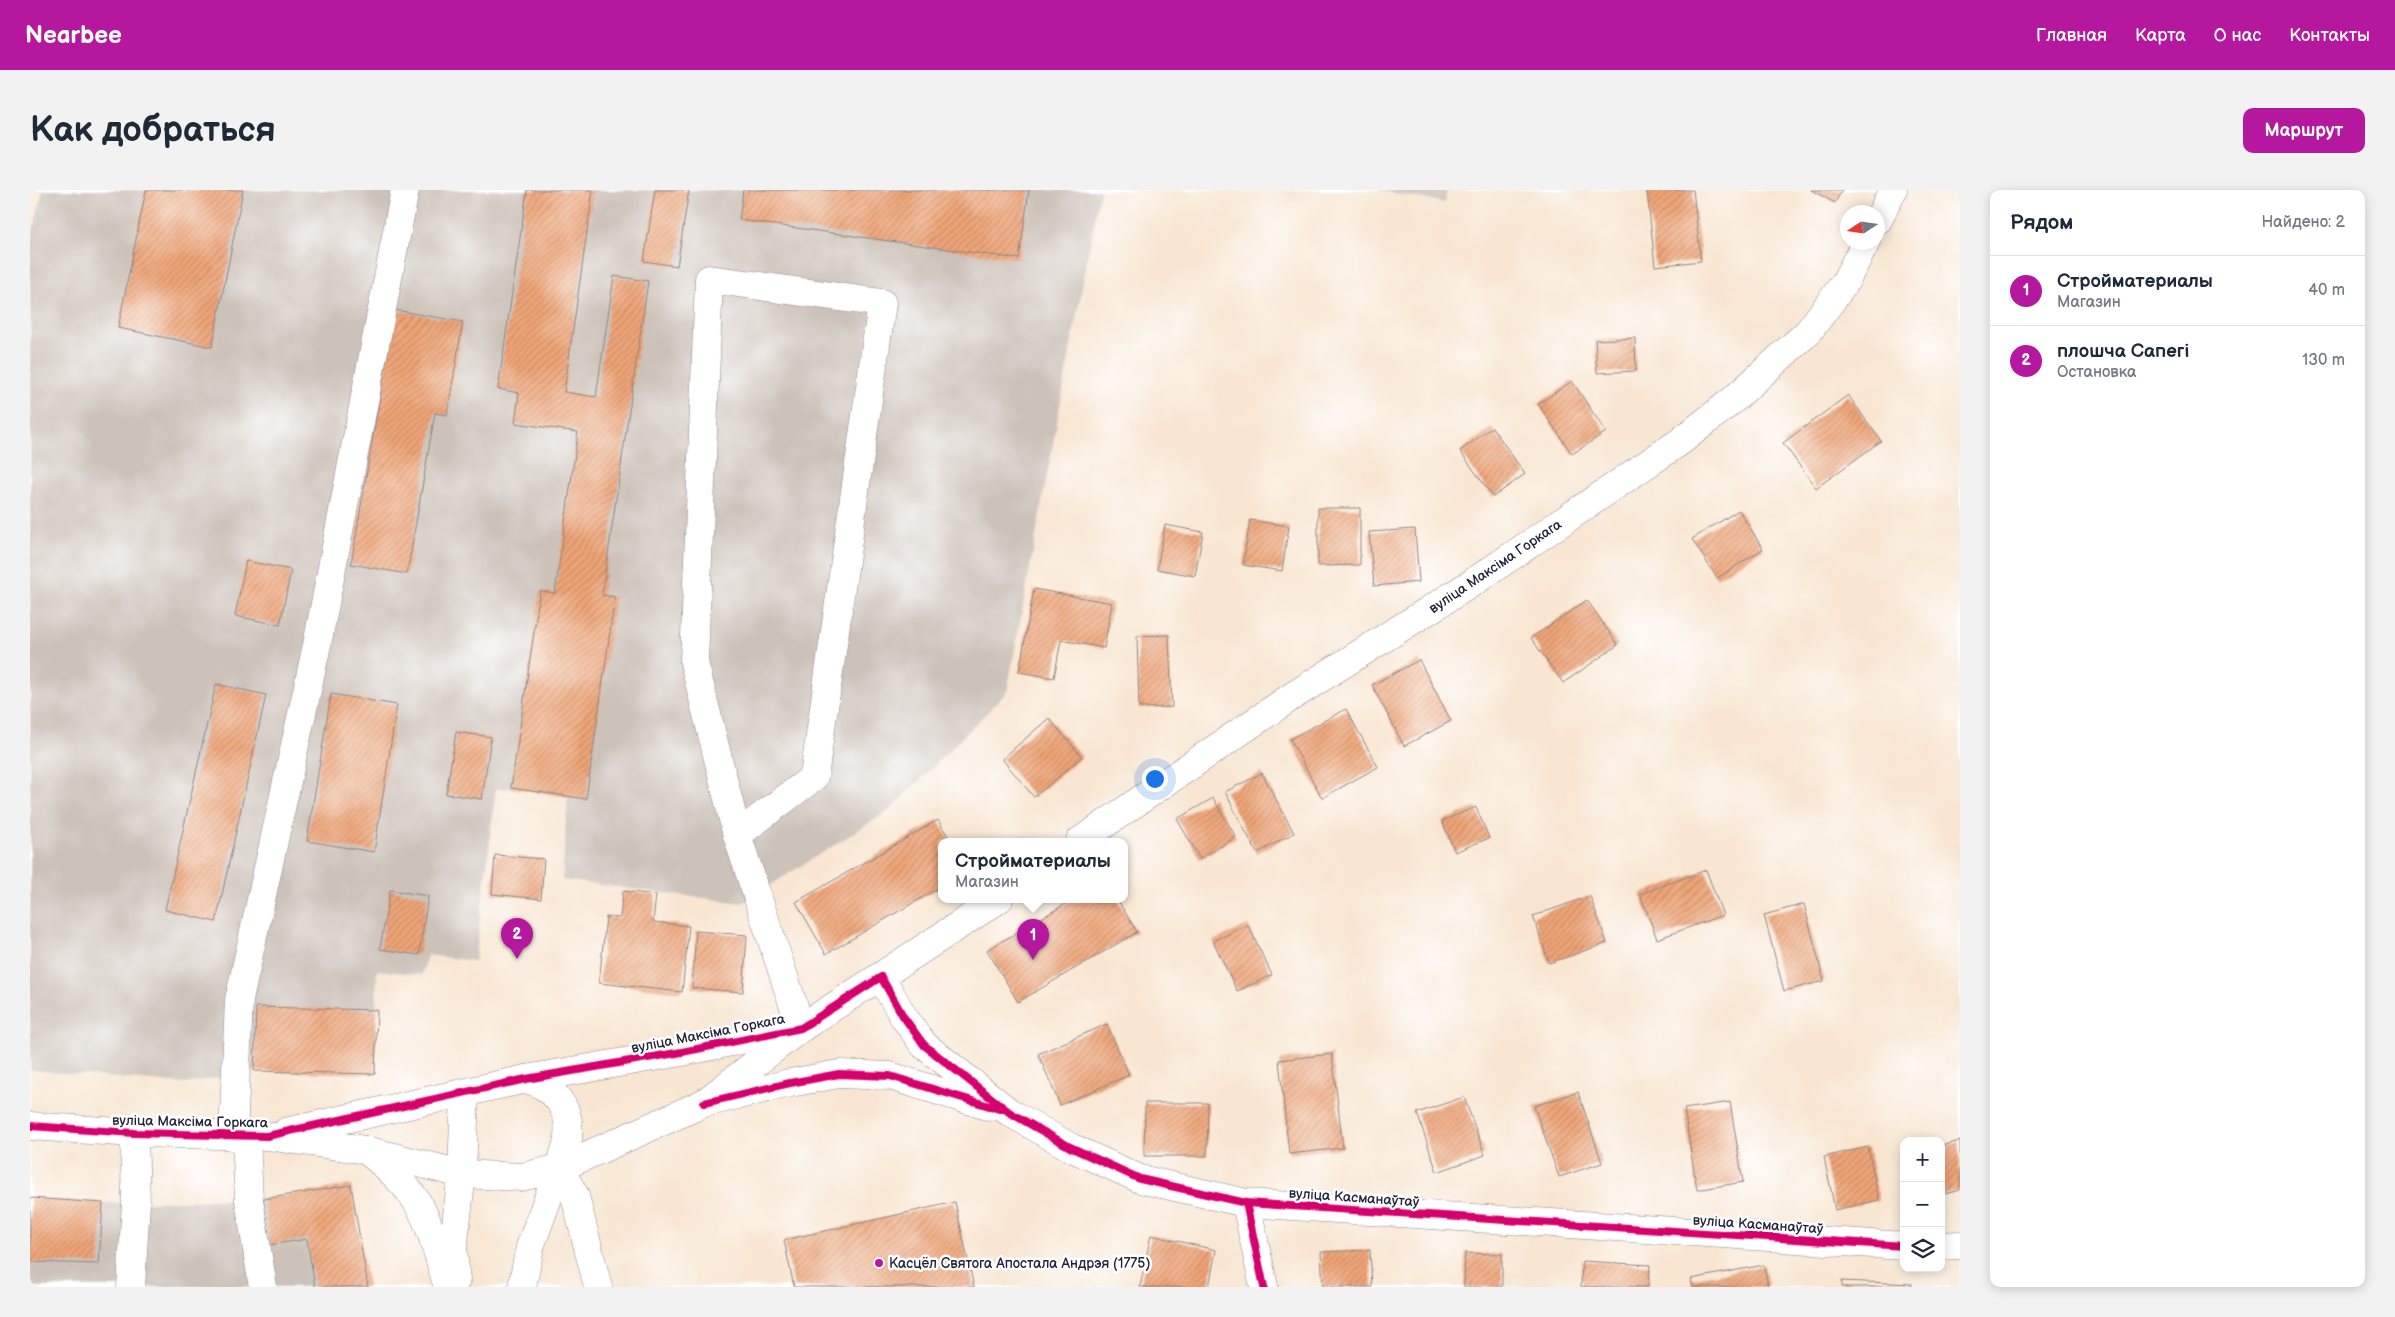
<!DOCTYPE html>
<html lang="ru">
<head>
<meta charset="utf-8">
<style>
	:root { --surface:#fff; --page:#f2f2f3; --text:#1f2937; --muted:#747a83; --line:#e0e1e3; --accent:#b5179e }
	body { margin:0; font-family:"Balsamiq Sans",sans-serif; background:var(--page); color:var(--text) }
	.controls { position:absolute; right:15px; bottom:15px; display:grid; overflow:hidden; border-radius:10px; box-shadow:0 2px 12px #0003 }
	.controls button { width:45px; height:45px; display:grid; place-items:center; padding:0; border:0; border-bottom:1px solid var(--line); background:var(--surface); color:var(--text); font:25px sans-serif }
	.compass { position:absolute; left:1810px; top:15px; width:45px; height:45px; border-radius:50%; background:var(--surface); box-shadow:0 2px 12px #0003; rotate:258deg }
	.you { position:absolute; left:1124px; top:588px; width:18px; height:18px; margin:-12px; border:4px solid #fff; border-radius:50%; background:#1a73e8; box-shadow:0 0 0 8px #1a73e833 }
	.badge { display:grid; place-items:center; width:32px; height:32px; border-radius:50%; background:var(--accent); color:#fff; font-size:16px; font-weight:700 }
	.pin { position:absolute; translate:-50% -41px; filter:drop-shadow(0 1px 2px #0008) }
	.pin::after { content:''; position:absolute; top:26px; width:18px; height:15px; background:inherit; clip-path:polygon(0 0,100% 0,50% 100%) }
	.popup { position:absolute; left:908px; top:648px; width:190px; height:65px; box-sizing:border-box; display:grid; place-content:center; border-radius:10px; background:var(--surface); filter:drop-shadow(0 1px 4px #0005); font-size:16px; white-space:nowrap; color:var(--muted) }
	.popup b { font-size:19px; color:var(--text) }
	.popup::after { content:''; position:absolute; left:50%; top:100%; margin-left:-10px; border:10px solid transparent; border-top-color:var(--surface) }
	.list { margin:0; padding:0; list-style:none }
	h2 { display:flex; justify-content:space-between; align-items:center; height:65px; margin:0; padding:0 20px; font-size:21px }
	h2 small { font-size:16px; font-weight:400; color:var(--muted) }
	.list li { display:grid; grid-template-columns:32px 1fr auto; gap:15px; align-items:center; box-sizing:border-box; height:70px; padding:0 20px; border-top:1px solid var(--line) }
	.list b { display:block; font-size:19px; white-space:nowrap }
	.list p { margin:0; font-size:16px; white-space:nowrap; color:var(--muted) }
	.list em { font-size:16px; font-style:normal; color:var(--muted) }
	.icon { flex:none; width:28px; height:28px; fill:none; stroke:currentColor; stroke-width:2; stroke-linecap:round; stroke-linejoin:round }
	.map { position:relative; flex:none; width:1930px; height:1097px; overflow:hidden; border-radius:10px }
	header { display:flex; align-items:center; gap:30px; box-sizing:border-box; height:70px; padding:0 25px; background:var(--accent); color:#fff }
	header strong { font-size:24px }
	nav { display:flex; gap:28px; margin-inline-start:auto; font-size:18px }
	.intro { display:flex; align-items:center; justify-content:space-between; box-sizing:border-box; height:120px; padding:0 30px }
	h1 { margin:0; font-size:35px }
	.button { padding:12px 22px; border-radius:10px; background:var(--accent); color:#fff; font-size:18px; font-weight:700 }
	main { display:flex; gap:30px; padding:0 30px }
	aside { flex:1; background:var(--surface); border-radius:10px; box-shadow:0 2px 12px #0003 }
	.map>svg:first-child { display:block }
</style>
</head>
<body>
<header>
<strong>Nearbee</strong>
<nav><a>Главная</a><a>Карта</a><a>О нас</a><a>Контакты</a></nav>
</header>
<div class="intro"><h1>Как добраться</h1><a class="button">Маршрут</a></div>
<main>
<div class="map">
<svg width="1930" height="1097" viewBox="0 0 1930 1097">
	<defs>
		<pattern id="building-hatch" width="6" height="6" patternUnits="userSpaceOnUse" patternTransform="scale(1.25)"><rect width="6" height="6" fill="#f0a577"/><path d="M-1 1l2-2M0 6l6-6M5 7l2-2" fill="none" stroke="#c28663"/></pattern>
	</defs>
	<rect width="100%" height="100%" fill="#fff"/>
	<filter id="ink" filterUnits="userSpaceOnUse"><feTurbulence type="fractalNoise" baseFrequency=".02" numOctaves="2"/><feDisplacementMap in="SourceGraphic" scale="10" xChannelSelector="R" yChannelSelector="G"/><feConvolveMatrix kernelMatrix="1 2 1 2 8 2 1 2 1" color-interpolation-filters="sRGB"/></filter>
	<filter id="wash" filterUnits="userSpaceOnUse"><feTurbulence type="fractalNoise" baseFrequency=".0096" numOctaves="4" result="noise"/><feDisplacementMap in="SourceGraphic" scale="20" xChannelSelector="R" yChannelSelector="G"/><feGaussianBlur stdDeviation="1.12" result="paint"/><feColorMatrix in="noise" values="0 0 0 0 0 0 0 0 0 0 0 0 0 0 0 0 0 1.4 0 .05"/><feComposite in="paint" operator="in"/></filter>
	<g filter="url(#wash)">
		<rect width="100%" height="100%" fill="#f8e6d2"/>
		<g fill="#ccc2b9">
			<polygon points="13,0 1070,0 977,502 860,620 712,713 532,690 538,607 481,598 466,599 445,771 397,765 392,785 347,780 345,884 224,881 154,894 0,880 0,54"/>
			<polygon points="1347,0 1417,0 1415,13"/>
			<polygon points="321,995 338,1097 0,1097 0,1008 73,1013 233,1009"/>
		</g>
		<g id="blocks">
			<g fill="url(#building-hatch)">
				<polygon points="116,0 213,0 182,157 88,138"/>
				<polygon points="497,0 563,0 534,202 566,207 584,86 618,91 572,405 585,407 556,609 481,598 510,401 525,403 548,242 485,233 489,203 468,199"/>
				<polygon points="625,0 659,0 647,76 614,71"/>
				<polygon points="713,0 999,0 989,69 709,30"/>
				<polygon points="1617,0 1663,0 1671,71 1625,76"/>
				<polygon points="1781,0 1812,0 1805,13"/>
				<polygon points="365,120 433,132 417,225 405,223 377,384 321,374"/>
				<polygon points="1605,148 1606,181 1567,183 1565,150"/>
				<polygon points="1542,191 1576,242 1542,264 1508,214"/>
				<polygon points="1818,205 1851,251 1786,298 1753,253"/>
				<polygon points="1462,237 1495,284 1463,307 1430,261"/>
				<polygon points="1288,318 1330,318 1330,375 1288,376"/>
				<polygon points="1709,320 1733,359 1687,388 1662,349"/>
				<polygon points="1220,330 1259,336 1252,381 1213,375"/>
				<polygon points="1135,335 1173,342 1165,386 1127,379"/>
				<polygon points="1385,339 1389,392 1344,396 1339,342"/>
				<polygon points="216,371 261,380 250,435 205,426"/>
				<polygon points="1004,399 1082,413 1074,458 1031,450 1024,488 989,482"/>
				<polygon points="1557,410 1588,455 1533,493 1501,448"/>
				<polygon points="1139,445 1142,517 1109,518 1107,446"/>
				<polygon points="1389,470 1421,531 1374,556 1342,495"/>
				<polygon points="186,494 236,505 186,732 135,720"/>
				<polygon points="301,504 367,515 344,662 277,651"/>
				<polygon points="1316,519 1348,577 1292,608 1260,549"/>
				<polygon points="1019,528 1052,567 1004,607 972,569"/>
				<polygon points="426,542 461,547 452,609 416,604"/>
				<polygon points="1232,583 1264,643 1227,663 1195,602"/>
				<polygon points="1183,608 1206,647 1170,669 1147,629"/>
				<polygon points="1446,617 1459,648 1425,662 1412,631"/>
				<polygon points="908,630 921,651 912,651 912,696 796,764 766,712"/>
				<polygon points="465,665 514,669 511,709 462,704"/>
				<polygon points="1676,680 1693,725 1627,749 1610,704"/>
				<polygon points="360,700 398,706 389,765 350,759"/>
				<polygon points="593,701 626,705 623,732 659,736 652,802 569,793 576,727 590,728"/>
				<polygon points="1560,706 1577,753 1519,773 1503,726"/>
				<polygon points="1044,709 1087,709 1107,742 988,812 957,760"/>
				<polygon points="1774,714 1794,791 1754,801 1734,725"/>
				<polygon points="1218,735 1242,785 1207,801 1183,751"/>
				<polygon points="666,741 717,745 713,802 662,798"/>
				<polygon points="226,817 347,820 345,884 224,881"/>
				<polygon points="1077,834 1099,885 1030,915 1008,864"/>
				<polygon points="1302,864 1313,958 1259,964 1249,870"/>
				<polygon points="1548,902 1572,973 1529,987 1504,916"/>
				<polygon points="1434,907 1455,965 1407,982 1387,923"/>
				<polygon points="1700,912 1713,992 1667,1000 1654,919"/>
				<polygon points="1115,913 1178,913 1177,966 1114,966"/>
				<polygon points="1930,951 1930,1000 1911,1005 1911,956"/>
				<polygon points="1838,957 1849,1010 1805,1020 1794,967"/>
				<polygon points="321,995 338,1097 285,1097 277,1049 240,1055 233,1009"/>
				<polygon points="0,1008 73,1013 69,1074 0,1072"/>
				<polygon points="925,1012 944,1097 764,1097 754,1050"/>
				<polygon points="1121,1045 1186,1060 1179,1097 1110,1097"/>
				<polygon points="1340,1060 1342,1097 1293,1097 1291,1062"/>
				<polygon points="1435,1063 1472,1064 1472,1097 1434,1097"/>
				<polygon points="1552,1071 1620,1075 1618,1097 1551,1097"/>
				<polygon points="1734,1075 1738,1097 1663,1097 1661,1089"/>
				<polygon points="1812,1091 1882,1094 1881,1097 1812,1097"/>
			</g>
		</g>
	</g>
	<g filter="url(#ink)">
		<use href="#blocks" fill-opacity="0" stroke="#8d8486" stroke-width="1"/>
		<g fill="none" stroke-linecap="round" stroke-linejoin="round">
			<defs>
				<g id="minor">
					<polyline points="707,645 784,587 852,113 679,89 664,472 707,645 771,838"/>
					<polyline points="851,787 873,826 894,855 979,922 1040,957 1110,989 1216,1013 1874,1056"/>
					<polyline points="674,913 760,893 809,884 860,886 960,917"/>
					<polyline points="203,946 209,810 287,455 375,0"/>
					<polyline points="216,946 219,1010 233,1097"/>
					<polyline points="529,978 545,1006 568,1097"/>
					<polyline points="1216,1013 1234,1097"/>
					<polyline points="1911,1056 1930,1055"/>
					<polyline points="101,1097 106,1012 104,943"/>
				</g>
				<g id="major">
					<path d="M336 960C354 974 372 990 385 1009 400 1030 410 1072 418 1097"/>
					<polyline points="426,1090 423,1059 432,984"/>
					<polyline points="492,1097 500,1057 529,978"/>
				</g>
				<g id="highway">
					<polyline points="1848,30 1863,0"/>
					<polyline points="1050,651 1261,507 1442,393 1651,251 1703,210 1778,142 1814,94 1836,52"/>
					<path d="M496 889C523 896 542 918 538 948 537 958 532 969 529 978"/>
					<polyline points="0,936 104,943 237,946 336,960 432,984 492,987 529,978 674,913 771,838 969,709"/>
					<polyline points="256,942 496,889 652,862 765,839"/>
					<polyline points="432,984 435,903"/>
				</g>
			</defs>
			<use href="#minor" stroke="#8d8486" stroke-width="29"/>
			<use href="#major" stroke="#8d8486" stroke-width="29"/>
			<use href="#highway" stroke="#8d8486" stroke-width="29"/>
			<use href="#minor" stroke="#fff" stroke-width="28"/>
			<use href="#major" stroke="#fff" stroke-width="28"/>
			<use href="#highway" stroke="#fff" stroke-width="28"/>
			<defs>
				<g id="cycleway">
					<polyline points="674,913 760,893 809,884 860,886 969,919"/>
					<polyline points="0,936 104,943 237,946 496,889 652,862 771,838 851,787 873,826 894,855 979,922 1040,957 1110,989 1216,1013 1874,1056"/>
					<polyline points="1216,1013 1234,1097"/>
				</g>
			</defs>
			<use href="#cycleway" stroke="#fff" stroke-width="11"/>
			<use href="#cycleway" stroke="#d6006c" stroke-width="8"/>
		</g>
	</g>
	<circle fill="#b5179e" stroke="#fff" stroke-width="2" cx="849" cy="1073" r="5"/>
	<g text-anchor="middle" stroke-width="5" stroke-linejoin="round" paint-order="stroke">
		<g font-size="14" fill="#22223b" stroke="#fff">
			<text transform="translate(1465 376) rotate(-34)" y="5">вуліца Максіма Горкага</text>
			<text transform="translate(678 843) rotate(-11)" y="5">вуліца Максіма Горкага</text>
			<text transform="translate(160 931) rotate(1)" y="5">вуліца Максіма Горкага</text>
			<text transform="translate(1324 1007) rotate(4)" y="5">вуліца Касманаўтаў</text>
			<text transform="translate(1728 1034) rotate(4)" y="5">вуліца Касманаўтаў</text>
		</g>
		<g font-size="14" fill="#22223b" stroke="#fff" text-anchor="start">
			<text x="859" y="1078">Касцёл Святога Апостала Андрэя (1775)</text>
		</g>
	</g>
</svg>
<div class="controls">
<button>+</button>
<button>−</button>
<button><svg class="icon" aria-label="layers" viewBox="0 0 24 24"><path d="M12 4l9 5-9 5-9-5zM3 14l9 5 9-5"/></svg></button>
</div>
<svg class="compass" viewBox="-18 -18 36 36"><path d="M0-13l5 13h-10z" fill="#e53935"/><path d="M0 13l5-13h-10z" fill="#747a83"/></svg>
<div class="you"></div>
<div class="pin badge" style="left:1003px;top:770px">1</div>
<div class="popup"><b>Стройматериалы</b>Магазин</div>
<div class="pin badge" style="left:487px;top:769px">2</div>
</div>
<aside>
<h2>Рядом<small>Найдено: 2</small></h2>
<ul class="list">
<li><span class="badge">1</span><div><b>Стройматериалы</b><p>Магазин</p></div><em>40 m</em></li>
<li><span class="badge">2</span><div><b>плошча Сапегі</b><p>Остановка</p></div><em>130 m</em></li>
</ul>
</aside>
</main>
</body>
</html>
